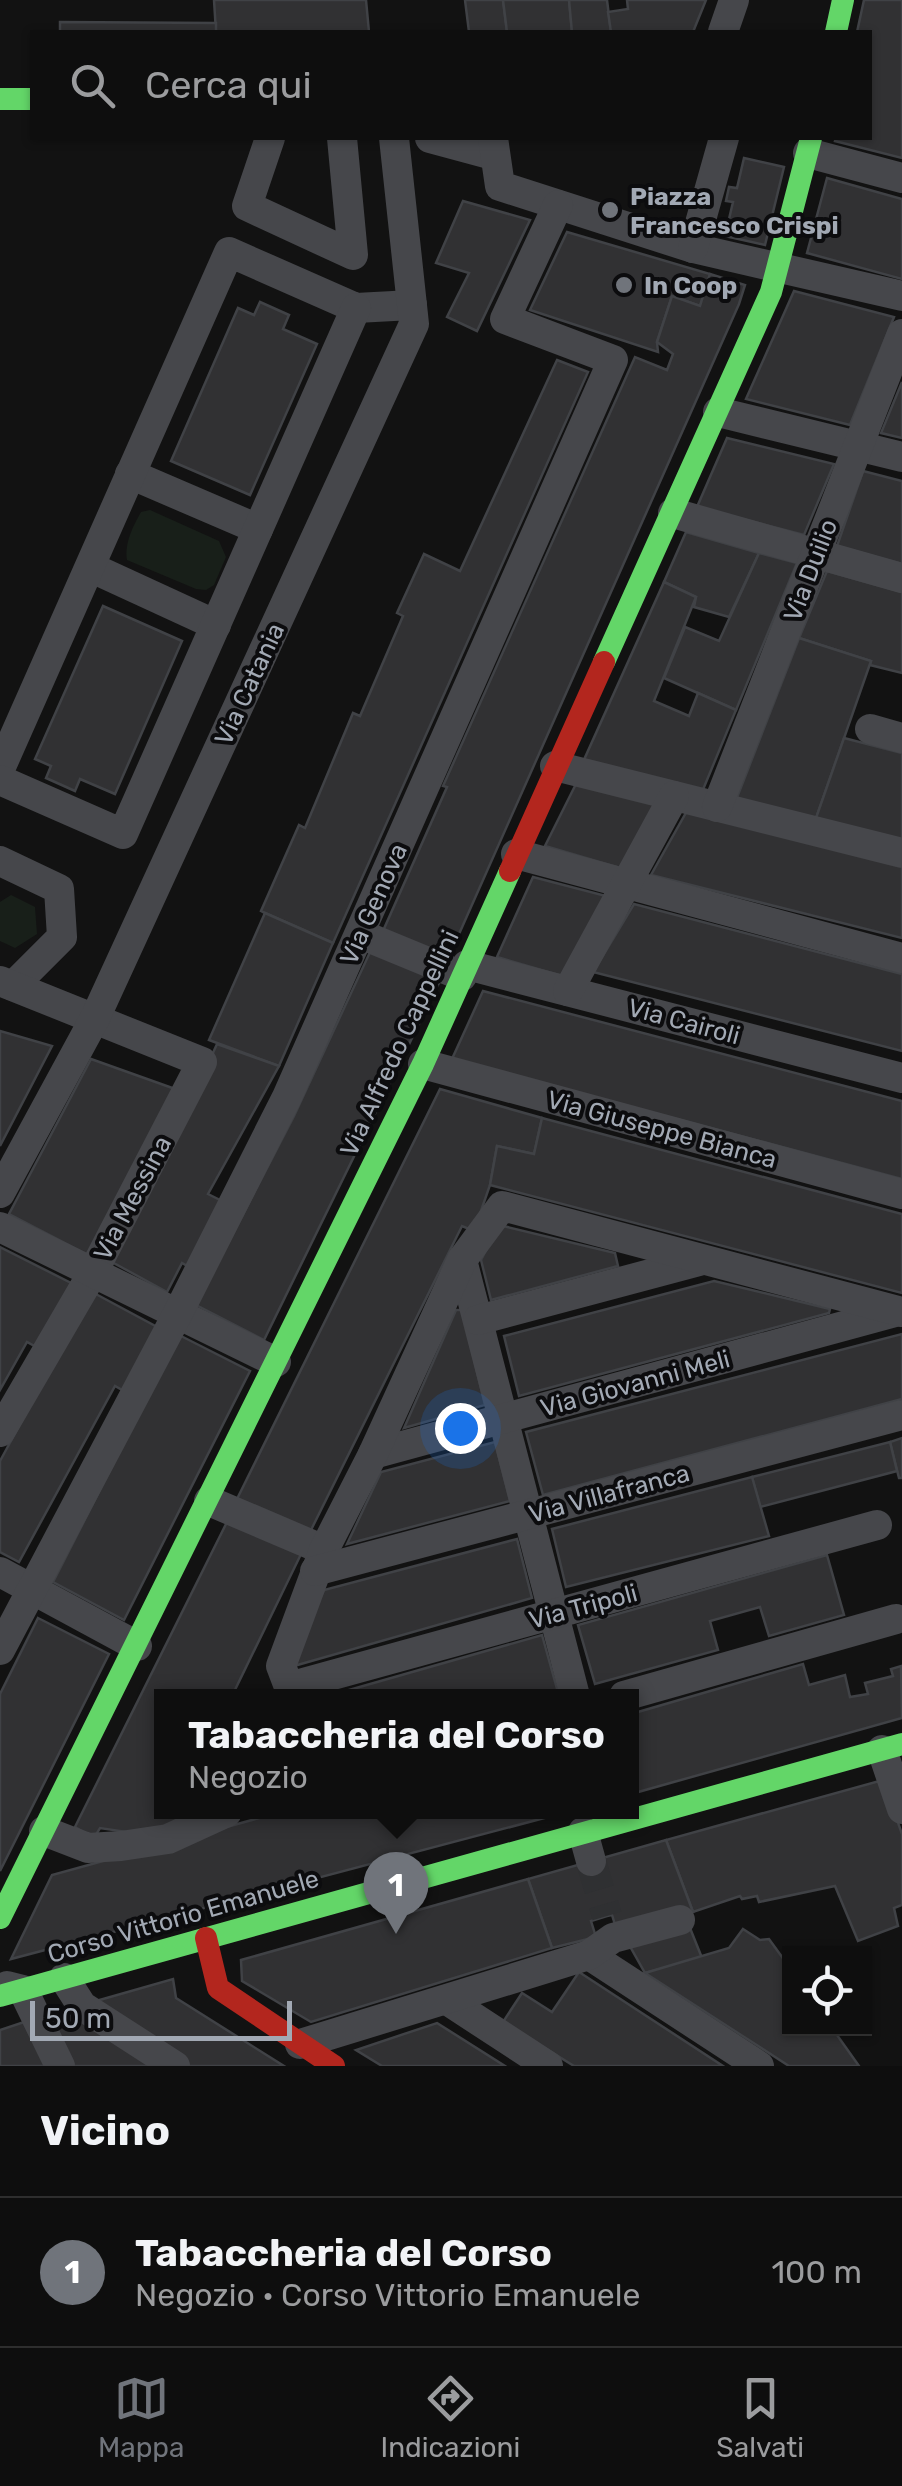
<!DOCTYPE html>
<html lang="it">
<head>
<meta charset="utf-8">
<style>
	:root { --surface:#0e0e0e; --page:#1c1c1c; --text:#f1f3f6; --muted:#9b9c9e; --line:#2e2e2e; --accent:#70747b }
	body { margin:0; font-family:Rubik,sans-serif; background:var(--page); color:var(--text) }
	.controls { position:absolute; right:30px; bottom:30px; display:grid; overflow:hidden; border-radius:0px; box-shadow:0 2px 8px #0004 }
	.controls button { width:90px; height:90px; display:grid; place-items:center; padding:0; border:0; border-bottom:2px solid var(--line); background:var(--surface); color:var(--text); font:50px sans-serif }
	.scale { position:absolute; left:30px; bottom:25px; width:262px; box-sizing:border-box; padding-left:10px; border:5px solid #a2a9b4; border-top:0; font-size:28px; line-height:35px; white-space:nowrap; color:#a2a9b4; -webkit-text-stroke:8px #0c0c0e; paint-order:stroke }
	.you { position:absolute; left:460px; top:1428px; width:35px; height:35px; margin:-25px; border:8px solid #fff; border-radius:50%; background:#1a73e8; box-shadow:0 0 0 15px #1a73e833 }
	.badge { display:grid; place-items:center; width:65px; height:65px; border-radius:50%; background:var(--accent); color:#fff; font-size:32px; font-weight:700 }
	.pin { position:absolute; translate:-50% -82px; filter:drop-shadow(0 2px 5px #0008) }
	.pin::after { content:''; position:absolute; top:52px; width:35px; height:30px; background:inherit; clip-path:polygon(0 0,100% 0,50% 100%) }
	.popup { position:absolute; left:154px; top:1689px; width:485px; height:130px; box-sizing:border-box; display:grid; place-content:center; border-radius:0px; background:var(--surface); filter:drop-shadow(0 2px 8px #0005); font-size:32px; white-space:nowrap; color:var(--muted) }
	.popup b { font-size:38px; color:var(--text) }
	.popup::after { content:''; position:absolute; left:50%; top:100%; margin-left:-20px; border:20px solid transparent; border-top-color:var(--surface) }
	.list { margin:0; padding:0; list-style:none }
	h2 { display:flex; justify-content:space-between; align-items:center; height:130px; margin:0; padding:0 40px; font-size:42px }
	h2 small { font-size:32px; font-weight:400; color:var(--muted) }
	.list li { display:grid; grid-template-columns:65px 1fr auto; gap:30px; align-items:center; box-sizing:border-box; height:150px; padding:0 40px; border-top:2px solid var(--line) }
	.list b { display:block; font-size:38px; white-space:nowrap }
	.list p { margin:0; font-size:32px; white-space:nowrap; color:var(--muted) }
	.list em { font-size:32px; font-style:normal; color:var(--muted) }
	.icon { flex:none; width:55px; height:55px; fill:none; stroke:currentColor; stroke-width:2; stroke-linecap:round; stroke-linejoin:round }
	.map { position:relative; flex:none; width:902px; height:2066px; overflow:hidden }
	.search { position:absolute; background:var(--surface); box-shadow:0 2px 8px #0004; left:30px; right:30px; top:30px; height:110px; display:flex; align-items:center; gap:25px; box-sizing:border-box; padding:0 35px; border-radius:0px; color:var(--muted); font-size:38px }
	.sheet { height:280px; background:var(--surface) }
	nav { display:flex; justify-content:space-around; align-items:center; box-sizing:border-box; height:140px; border-top:2px solid var(--line); background:var(--surface); font-size:28px; color:var(--muted) }
	nav a { display:grid; justify-items:center; gap:5px }
	nav .on { color:var(--accent) }
	.map>svg:first-child { display:block }
</style>
</head>
<body>
<div class="map">
<svg width="902" height="2066" viewBox="0 0 902 2066">
	<rect width="100%" height="100%" fill="#121212"/>
	<g fill="#181f19">
		<path d="M150 510 219 541 226 557 214 585 206 590 196 589 127 560C124 544 133 526 141 512Z"/>
		<polygon points="11,895 35,907 37,934 15,948 0,941 0,902"/>
	</g>
	<g fill="#313133" stroke="#404246" stroke-width="2.5">
		<polygon points="214,0 366,0 369,32 216,32"/>
		<polygon points="465,0 503,0 507,32 469,32"/>
		<polygon points="503,0 569,0 572,32 507,32"/>
		<polygon points="569,0 607,0 611,32 572,32"/>
		<polygon points="627,0 706,0 693,32 611,32 608,12 628,9"/>
		<polygon points="864,0 902,0 902,158 835,141 836,138 870,138 870,32 857,32"/>
		<polygon points="60,22 216,23 216,32 60,32"/>
		<polygon points="744,158 784,167 765,245 725,236 733,202 726,201 729,187 737,188"/>
		<polygon points="827,178 902,199 902,279 807,253"/>
		<polygon points="463,201 530,220 477,331 447,317 469,273 436,263"/>
		<polygon points="567,232 710,274 700,306 672,296 657,342 658,352 530,310"/>
		<polygon points="710,274 745,285 739,304 447,961 383,931 447,787 443,786 635,357 667,370 673,354 657,342 672,296 700,306"/>
		<polygon points="794,291 894,317 850,425 746,399"/>
		<polygon points="260,302 289,315 283,329 317,344 250,495 171,461 238,308 254,315"/>
		<polygon points="557,360 588,372 333,943 265,913 261,911 299,825 305,828 353,713 360,716 403,616 397,613 424,554 460,571"/>
		<polygon points="902,382 902,438 881,433"/>
		<polygon points="727,438 834,464 804,535 697,507"/>
		<polygon points="863,471 902,481 902,564 837,546"/>
		<polygon points="686,532 759,553 729,617 694,607 696,597 664,582"/>
		<polygon points="759,553 797,563 736,710 664,678 685,627 719,641"/>
		<polygon points="827,571 902,592 902,673 870,665 871,661 799,638"/>
		<polygon points="664,582 696,597 654,701 689,716 698,693 736,710 702,792 583,762"/>
		<polygon points="103,606 182,641 115,794 80,779 75,791 46,778 51,766 35,759"/>
		<polygon points="799,638 871,661 815,821 736,800"/>
		<polygon points="844,738 902,753 902,843 815,821"/>
		<polygon points="576,784 655,804 620,868 545,846"/>
		<polygon points="687,811 902,866 902,938 651,875"/>
		<polygon points="533,877 606,896 562,976 497,957"/>
		<polygon points="634,904 902,974 902,1051 593,972"/>
		<polygon points="265,913 333,943 279,1066 209,1040"/>
		<polygon points="371,950 441,979 264,1340 196,1305 294,1116"/>
		<polygon points="483,991 902,1101 902,1179 452,1059"/>
		<polygon points="0,1031 52,1046 0,1146"/>
		<polygon points="217,1044 279,1066 208,1194 224,1202 189,1267 182,1263 167,1292 110,1261 174,1139"/>
		<polygon points="91,1059 178,1090 90,1256 9,1214"/>
		<polygon points="440,1089 542,1118 534,1154 497,1146 490,1185 474,1231 462,1226 308,1536 234,1505"/>
		<polygon points="542,1118 902,1214 902,1293 490,1185 497,1146 534,1154"/>
		<polygon points="499,1225 615,1253 618,1266 491,1300 481,1260"/>
		<polygon points="0,1247 75,1285 40,1349 27,1342 0,1390"/>
		<polygon points="714,1281 830,1309 829,1313 519,1396 504,1336"/>
		<polygon points="92,1292 159,1328 124,1391 115,1386 19,1562 0,1552 0,1461"/>
		<polygon points="456,1310 462,1310 485,1405 404,1428"/>
		<polygon points="902,1334 902,1399 543,1495 526,1432"/>
		<polygon points="179,1335 250,1371 124,1620 53,1582"/>
		<polygon points="902,1438 902,1478 899,1478 890,1442"/>
		<polygon points="495,1442 510,1501 347,1544 381,1472"/>
		<polygon points="890,1442 897,1471 760,1507 752,1477"/>
		<polygon points="752,1477 769,1536 566,1587 552,1529"/>
		<polygon points="230,1516 304,1548 232,1696 161,1696 161,1812 180,1812 167,1838 100,1828 94,1838 75,1827"/>
		<polygon points="517,1539 532,1598 287,1668 324,1590"/>
		<polygon points="827,1555 844,1615 769,1636 760,1607 710,1621 718,1650 595,1684 578,1625"/>
		<polygon points="38,1618 109,1654 0,1871 0,1694"/>
		<polygon points="542,1635 559,1696 328,1696"/>
		<polygon points="803,1664 809,1685 845,1675 850,1697 868,1694 865,1683 893,1676 891,1669 901,1666 902,1718 631,1794 631,1714"/>
		<polygon points="883,1780 902,1834 902,1905 894,1908 898,1926 858,1941 835,1886 759,1902 757,1896 742,1899 740,1896 693,1912 666,1840"/>
		<polygon points="281,1812 567,1812 11,1959 52,1875"/>
		<polygon points="666,1840 693,1912 617,1931 612,1915 607,1916 591,1921 596,1937 552,1948 528,1879"/>
		<polygon points="528,1879 552,1948 311,2022 242,1981 241,1960"/>
		<polygon points="688,1923 702,1958 645,1973 627,1941"/>
		<polygon points="743,1929 760,1940 769,1939 790,1968 790,2028 832,2028 859,2066 789,2066 645,1973 729,1948"/>
		<polygon points="579,1972 723,2066 574,2066 503,2022 522,1993 552,2012"/>
		<polygon points="173,1979 176,1998 284,2066 184,2066 89,2003"/>
		<polygon points="73,2008 166,2066 69,2066 43,2016"/>
		<polygon points="27,2021 48,2066 0,2066 0,2030"/>
		<polygon points="437,2023 505,2066 382,2066 356,2050"/>
	</g>
	<g fill="none" stroke-linecap="round" stroke-linejoin="round">
		<polyline stroke="#2f3032" stroke-width="30" stroke-dasharray="30 15" stroke-linecap="butt" points="591,1861 607,1916"/>
		<g stroke="#46474b" stroke-width="30">
			<polyline points="723,32 734,0"/>
			<polyline points="270,138 247,206 353,255 342,138"/>
			<polyline points="430,138 493,155"/>
			<polyline points="493,138 500,186 693,248 902,296"/>
			<polyline points="808,153 902,178"/>
			<polyline points="693,248 724,138"/>
			<polyline points="718,412 902,457"/>
			<polyline points="130,474 258,529"/>
			<polyline points="673,513 902,578"/>
			<polyline points="90,567 216,625"/>
			<polyline points="870,729 902,738"/>
			<polyline points="555,766 902,853"/>
			<polyline points="0,769 229,252 356,308 412,305"/>
			<polyline points="0,780 123,834 356,308"/>
			<polyline points="717,807 902,334"/>
			<polyline points="516,854 902,958"/>
			<polyline points="0,861 59,889 62,937 13,986"/>
			<polyline points="360,934 462,976"/>
			<polyline points="467,965 902,1078"/>
			<polyline points="0,981 202,1062 92,1274 0,1432"/>
			<polyline points="568,991 674,796"/>
			<polyline points="423,1064 902,1194"/>
			<polyline points="0,1193 95,1018 414,324 394,138"/>
			<polyline points="0,1227 276,1362"/>
			<polyline points="462,1260 575,1696"/>
			<polyline points="478,1320 699,1261"/>
			<polyline points="373,1454 895,1312"/>
			<polyline points="209,1501 324,1550"/>
			<polyline points="877,1525 289,1687 281,1666 324,1550 373,1454 462,1260 502,1206 902,1312"/>
			<polyline points="315,1571 902,1415"/>
			<polyline points="0,1572 137,1646"/>
			<polyline points="0,1650 177,1315 287,1097 613,360 505,319 558,205"/>
			<polyline points="624,1696 896,1619"/>
			<polyline points="882,1750 902,1809"/>
			<polyline points="44,1831 88,1848 121,1846 168,1839 227,1812"/>
			<polyline points="583,1832 591,1861"/>
			<polyline points="589,1955 759,2066"/>
			<polyline points="64,1978 82,2006 175,2066"/>
			<polyline points="7,1986 23,1990 60,2066"/>
			<polyline points="447,2000 548,2066"/>
			<polyline points="300,2044 589,1955 613,1938 680,1920"/>
		</g>
		<g stroke="#63d668" stroke-width="22">
			<polyline points="836,32 843,0"/>
			<polyline points="0,99 32,99"/>
			<polyline points="604,662 771,292 811,138"/>
			<polyline points="0,1918 423,1064 510,871"/>
			<polyline points="0,1996 902,1744"/>
		</g>
		<g stroke="#b3261e" stroke-width="22">
			<polyline points="510,871 604,662"/>
			<polyline points="206,1938 218,1988 334,2066"/>
		</g>
	</g>
	<g fill="#70747b" stroke="#0c0c0e" stroke-width="4">
		<circle cx="610" cy="210" r="10"/>
		<circle cx="624" cy="285" r="10"/>
	</g>
	<g text-anchor="middle" stroke-width="8" stroke-linejoin="round" paint-order="stroke">
		<g font-size="25" font-weight="bold" fill="#a2a9b4" stroke="#0c0c0e" text-anchor="start">
			<text x="630" y="205">Piazza<tspan x="630" dy="29">Francesco Crispi</tspan></text>
			<text x="644" y="294">In Coop</text>
		</g>
		<g font-size="25" fill="#a2a9b4" stroke="#0c0c0e">
			<text transform="translate(810 570) rotate(-69)" y="9">Via Duilio</text>
			<text transform="translate(249 684) rotate(-65)" y="9">Via Catania</text>
			<text transform="translate(373 904) rotate(-66)" y="9">Via Genova</text>
			<text transform="translate(684 1021) rotate(15)" y="9">Via Cairoli</text>
			<text transform="translate(399 1043) rotate(-65)" y="9">Via Alfredo Cappellini</text>
			<text transform="translate(662 1129) rotate(15)" y="9">Via Giuseppe Bianca</text>
			<text transform="translate(132 1198) rotate(-62)" y="9">Via Messina</text>
			<text transform="translate(635 1383) rotate(-15)" y="9">Via Giovanni Meli</text>
			<text transform="translate(609 1493) rotate(-15)" y="9">Via Villafranca</text>
			<text transform="translate(583 1606) rotate(-15)" y="9">Via Tripoli</text>
			<text transform="translate(183 1916) rotate(-16)" y="9">Corso Vittorio Emanuele</text>
		</g>
	</g>
</svg>
<div class="controls">
<button><svg class="icon" aria-label="locate" viewBox="0 0 24 24"><circle cx="12" cy="12" r="6"/><path d="M12 2v4M12 18v4M2 12h4M18 12h4"/></svg></button>
</div>
<div class="scale">50 m</div>
<div class="you"></div>
<div class="pin badge" style="left:396px;top:1934px">1</div>
<div class="popup"><b>Tabaccheria del Corso</b>Negozio</div>
<div class="search"><svg class="icon" aria-label="search" viewBox="0 0 24 24"><circle cx="10" cy="10" r="6"/><path d="M15 15l6 6"/></svg>Cerca qui</div>
</div>
<section class="sheet">
<h2>Vicino<small></small></h2>
<ul class="list">
<li><span class="badge">1</span><div><b>Tabaccheria del Corso</b><p>Negozio · Corso Vittorio Emanuele</p></div><em>100 m</em></li>
</ul>
</section>
<nav>
<a class="on"><svg class="icon" aria-label="map" viewBox="0 0 24 24"><path d="M3 6l6-2 6 2 6-2v14l-6 2-6-2-6 2zM9 4v14M15 6v14"/></svg>Mappa</a>
<a><svg class="icon" aria-label="directions" viewBox="0 0 24 24"><path d="M12 3l9 9-9 9-9-9zM9 14v-3h6M13 9l2 2-2 2"/></svg>Indicazioni</a>
<a><svg class="icon" aria-label="saved" viewBox="0 0 24 24"><path d="M7 4h10v16l-5-4-5 4z"/></svg>Salvati</a>
</nav>
</body>
</html>
